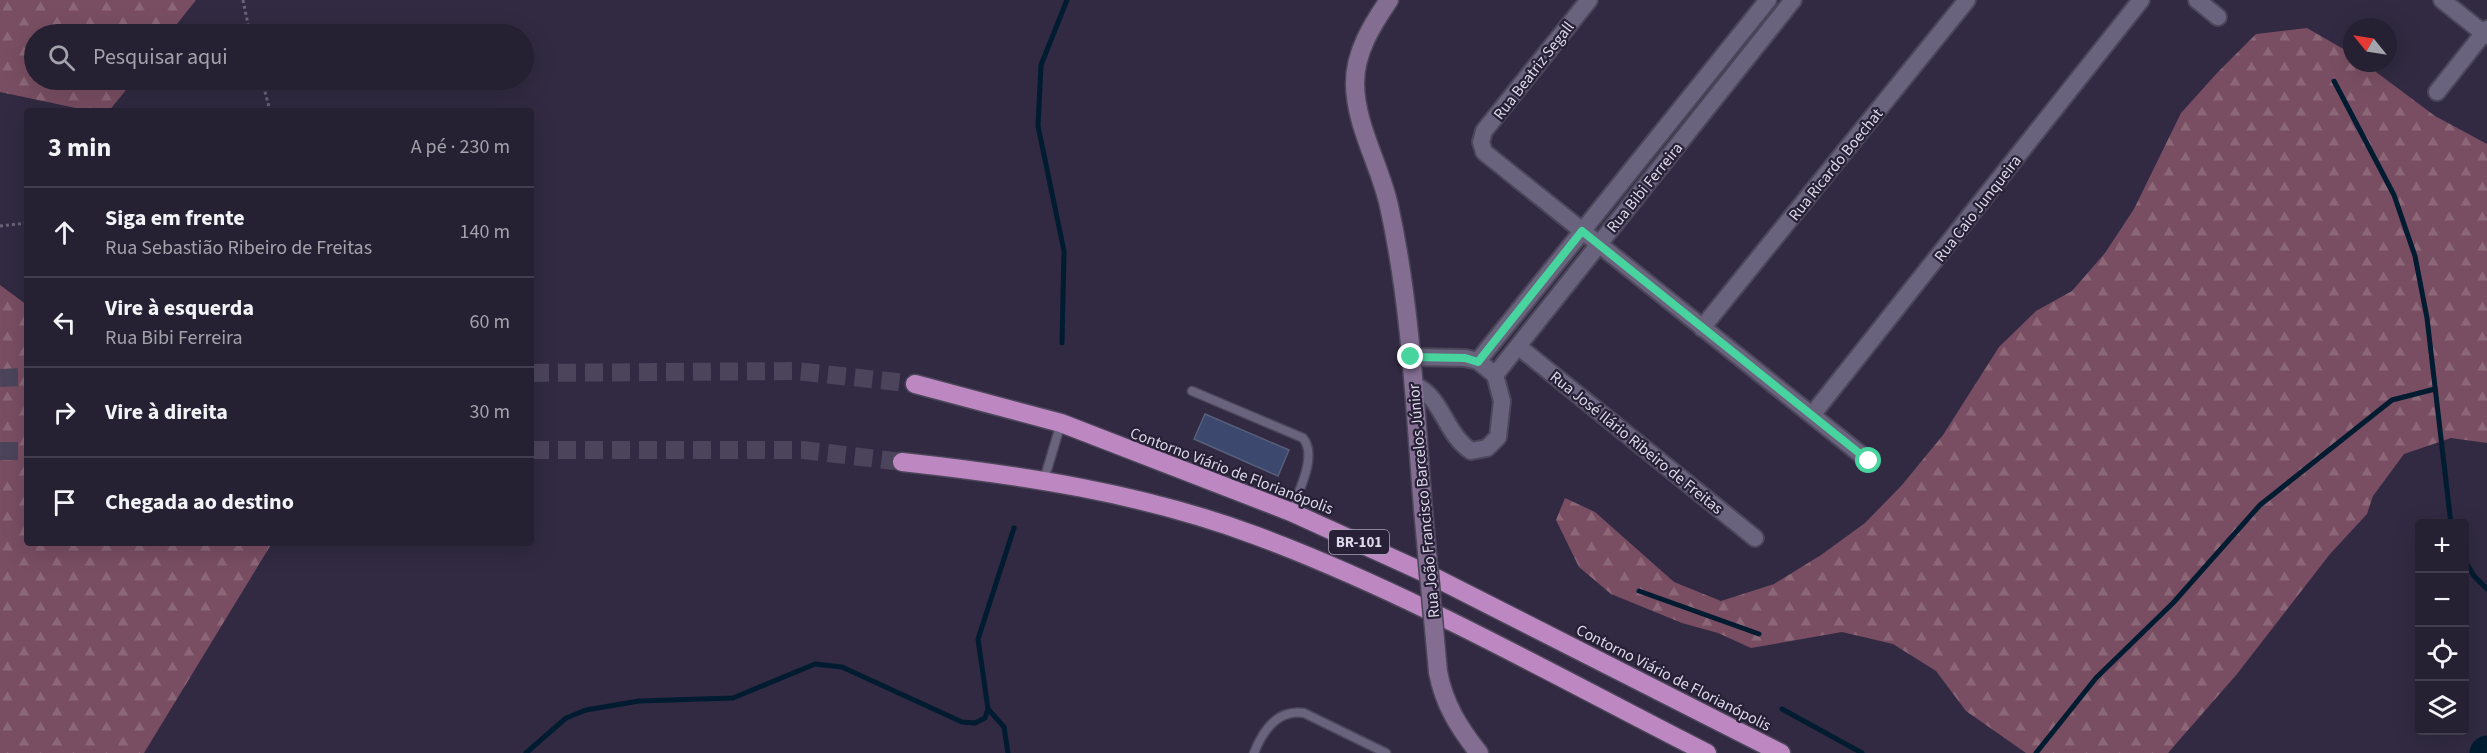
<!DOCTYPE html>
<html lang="pt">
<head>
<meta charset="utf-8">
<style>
	:root { --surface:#252032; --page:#2d283a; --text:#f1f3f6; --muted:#a3a3ac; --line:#423e4d }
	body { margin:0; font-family:"Source Sans 3",sans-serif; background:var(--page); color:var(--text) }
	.controls { position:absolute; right:18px; bottom:18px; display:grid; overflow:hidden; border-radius:6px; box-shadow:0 6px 24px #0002 }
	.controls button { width:54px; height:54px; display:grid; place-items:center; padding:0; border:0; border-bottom:2px solid var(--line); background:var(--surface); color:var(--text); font:30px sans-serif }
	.compass { position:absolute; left:2343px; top:18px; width:54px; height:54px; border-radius:50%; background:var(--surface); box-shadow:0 6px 24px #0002; rotate:300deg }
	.stop { position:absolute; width:18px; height:18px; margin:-14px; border:4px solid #47d49e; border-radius:50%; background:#fff }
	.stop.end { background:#47d49e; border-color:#fff; box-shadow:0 2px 6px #0008 }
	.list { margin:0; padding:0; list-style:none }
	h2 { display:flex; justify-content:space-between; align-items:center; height:78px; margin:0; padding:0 24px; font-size:26px }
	h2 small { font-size:20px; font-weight:400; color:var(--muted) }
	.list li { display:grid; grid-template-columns:39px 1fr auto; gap:18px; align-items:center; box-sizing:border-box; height:90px; padding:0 24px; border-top:2px solid var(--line) }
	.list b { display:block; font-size:22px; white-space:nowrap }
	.list p { margin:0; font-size:20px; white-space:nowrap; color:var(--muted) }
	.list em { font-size:20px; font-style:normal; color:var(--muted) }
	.icon { flex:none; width:33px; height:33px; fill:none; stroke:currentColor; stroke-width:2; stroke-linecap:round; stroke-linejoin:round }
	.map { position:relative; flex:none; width:2487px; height:753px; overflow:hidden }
	.search { position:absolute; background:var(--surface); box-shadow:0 6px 24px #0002; left:24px; top:24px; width:510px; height:66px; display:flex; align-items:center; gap:15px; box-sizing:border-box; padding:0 21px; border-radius:33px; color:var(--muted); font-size:22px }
	.panel { position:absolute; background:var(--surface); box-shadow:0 6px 24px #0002; left:24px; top:108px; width:510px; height:438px; border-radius:6px }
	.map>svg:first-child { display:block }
</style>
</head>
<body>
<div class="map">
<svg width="2487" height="753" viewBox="0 0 2487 753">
	<defs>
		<pattern id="forest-firs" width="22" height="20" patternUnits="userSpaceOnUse" patternTransform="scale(1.5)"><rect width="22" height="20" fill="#794e62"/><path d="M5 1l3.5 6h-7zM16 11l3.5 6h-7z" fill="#8c6778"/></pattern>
	</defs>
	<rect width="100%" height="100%" fill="#312a42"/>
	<g fill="url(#forest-firs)">
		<polygon points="0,0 196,0 169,34 34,34 34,80 134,80 109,111 90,111 0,92"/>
		<polygon points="2307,28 2352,54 2352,63 2364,63 2435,116 2487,144 2487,443 2451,438 2404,454 2373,496 2367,514 2330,554 2237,674 2168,753 2026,753 1966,711 1936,671 1893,644 1842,632 1751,648 1718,633 1682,623 1611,594 1579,567 1556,520 1565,498 1595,512 1674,582 1721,601 1774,584 1821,555 1865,523 1902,485 1943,435 1999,347 2036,311 2072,291 2105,253 2134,209 2181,113 2218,72 2256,34"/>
		<polygon points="0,285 27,305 27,543 272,543 144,753 0,753"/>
	</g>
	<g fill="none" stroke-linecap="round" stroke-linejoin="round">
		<g stroke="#011c30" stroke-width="5">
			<polyline points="2334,81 2394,195 2415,256 2427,318 2451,524"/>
			<polyline points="1062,343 1064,251 1038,126 1041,65 1067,0"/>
			<polyline points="2464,559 2474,576 2487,589"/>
			<polyline points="1639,591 1759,634"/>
			<polyline points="988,709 1004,727 1008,753"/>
			<polyline points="1782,709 1862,753"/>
			<polyline points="526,753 566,718 586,710 639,701 733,698 815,664 842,667 962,722 975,723 985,718 988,709 978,639 1014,528"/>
			<polyline points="2036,753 2096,678 2173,603 2260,505 2392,400 2435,389"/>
		</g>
		<polyline stroke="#011c30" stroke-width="33" points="2486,753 2487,752"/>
	</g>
	<polygon fill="#3c486d" stroke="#575f79" stroke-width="1.5" points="1205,414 1289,450 1278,476 1194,439"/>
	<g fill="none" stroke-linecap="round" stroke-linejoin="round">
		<g stroke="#4b445b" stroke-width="18" stroke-dasharray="18 9" stroke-linecap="butt">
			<polyline points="531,373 796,371 915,384"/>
			<polyline points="0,378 27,377"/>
			<polyline points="531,450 803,450 902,462"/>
			<polyline points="0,451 27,451"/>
		</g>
		<defs>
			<g id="lane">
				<path d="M1192 391 1303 438C1318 456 1298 492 1291 512"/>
				<polyline points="1044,480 1061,423"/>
				<path d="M1254 753C1263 730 1278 709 1304 713L1386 753"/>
			</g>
			<g id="street">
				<polyline points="1589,0 1484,131 1481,142 1484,152 1869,461"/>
				<polyline points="2197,0 2218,17"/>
				<polyline points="2442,0 2487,36"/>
				<polyline points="2437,92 2487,29"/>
				<polyline points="1702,328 1967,0"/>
				<polyline points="1519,347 1755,538"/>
				<path d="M1411 357 1465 358 1478 361 1495 375 1502 401 1498 437 1487 448 1471 451C1444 433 1443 397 1414 385"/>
				<polyline points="1478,361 1768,0"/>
				<polyline points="1495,375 1793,0"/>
				<polyline points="1812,415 2141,0"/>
			</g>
			<g id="secondary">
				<path d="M1389 0C1372 25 1355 52 1355 83 1355 125 1380 165 1389 206 1411 305 1415 408 1423 509"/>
				<path d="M1438 672C1444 704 1459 728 1479 753"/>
			</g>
			<g id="highway">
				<polyline points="915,384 1061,423 1291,512 1434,577 1781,753"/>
				<path d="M902 462C1021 475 1143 493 1257 536 1412 594 1559 678 1707 753"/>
			</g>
		</defs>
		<use href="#lane" stroke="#4c465a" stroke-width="11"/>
		<use href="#street" stroke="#4c465a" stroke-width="20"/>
		<use href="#secondary" stroke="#4c465a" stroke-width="21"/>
		<use href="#highway" stroke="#4c465a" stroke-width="21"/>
		<g stroke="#696378" stroke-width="3" stroke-dasharray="3 3" stroke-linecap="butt">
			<polyline points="243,0 250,34"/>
			<polyline points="262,80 270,111"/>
			<polyline points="0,226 27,223"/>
		</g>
		<use href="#lane" stroke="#6a637e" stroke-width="8"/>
		<use href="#street" stroke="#6a637e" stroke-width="16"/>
		<use href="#secondary" stroke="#836e92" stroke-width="18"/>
		<use href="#highway" stroke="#bd88c1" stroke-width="18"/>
		<defs>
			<polyline id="secondary-bridge" points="1423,509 1438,672"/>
		</defs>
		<use href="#secondary-bridge" stroke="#4c465a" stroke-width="21" stroke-linecap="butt"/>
		<use href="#secondary-bridge" stroke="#836e92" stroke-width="18"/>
	</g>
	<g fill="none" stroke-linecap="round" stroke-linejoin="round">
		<polyline stroke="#47d49e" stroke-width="8" points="1411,357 1465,358 1478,362 1582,231 1869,461"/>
	</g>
	<g text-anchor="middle" stroke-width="4.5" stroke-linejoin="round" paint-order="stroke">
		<rect fill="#272037" stroke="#a6a2b4" stroke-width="1.5" x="1329" y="530" width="60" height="24" rx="4.5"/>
		<g font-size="15" font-weight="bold" fill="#ddd9e9">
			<text x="1359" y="547">BR-101</text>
		</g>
		<g font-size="16" fill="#ddd9e9" stroke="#272037">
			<text transform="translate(1533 70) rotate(-52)" y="6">Rua Beatriz Segall</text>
			<text transform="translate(1835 164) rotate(-51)" y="6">Rua Ricardo Boechat</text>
			<text transform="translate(1644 187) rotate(-51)" y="6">Rua Bibi Ferreira</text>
			<text transform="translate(1977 208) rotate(-52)" y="6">Rua Caio Junqueira</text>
			<text transform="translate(1637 442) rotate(39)" y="6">Rua José Ilário Ribeiro de Freitas</text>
			<text transform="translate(1232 470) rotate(21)" y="6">Contorno Viário de Florianópolis</text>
			<text transform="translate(1423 501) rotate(-95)" y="6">Rua João Francisco Barcelos Júnior</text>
			<text transform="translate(1674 677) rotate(27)" y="6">Contorno Viário de Florianópolis</text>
		</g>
	</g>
</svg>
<div class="controls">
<button>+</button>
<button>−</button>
<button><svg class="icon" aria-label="locate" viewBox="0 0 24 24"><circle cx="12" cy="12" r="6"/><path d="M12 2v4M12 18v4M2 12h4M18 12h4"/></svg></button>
<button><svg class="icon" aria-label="layers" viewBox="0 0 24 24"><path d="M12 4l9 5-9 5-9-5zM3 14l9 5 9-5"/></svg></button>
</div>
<svg class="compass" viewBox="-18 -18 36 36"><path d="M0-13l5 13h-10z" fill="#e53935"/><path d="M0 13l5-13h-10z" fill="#a3a3ac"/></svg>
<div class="stop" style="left:1869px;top:461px"></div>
<div class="stop end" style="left:1411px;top:357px"></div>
<div class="search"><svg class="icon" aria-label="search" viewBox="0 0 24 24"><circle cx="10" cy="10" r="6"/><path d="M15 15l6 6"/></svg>Pesquisar aqui</div>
<section class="panel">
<h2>3 min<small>A pé · 230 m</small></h2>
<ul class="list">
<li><svg class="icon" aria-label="ahead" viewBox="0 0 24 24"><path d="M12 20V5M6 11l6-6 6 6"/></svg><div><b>Siga em frente</b><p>Rua Sebastião Ribeiro de Freitas</p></div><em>140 m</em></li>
<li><svg class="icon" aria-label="left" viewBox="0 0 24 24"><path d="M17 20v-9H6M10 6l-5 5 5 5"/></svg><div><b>Vire à esquerda</b><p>Rua Bibi Ferreira</p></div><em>60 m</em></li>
<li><svg class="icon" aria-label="right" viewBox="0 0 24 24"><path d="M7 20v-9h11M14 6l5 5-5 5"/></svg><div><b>Vire à direita</b></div><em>30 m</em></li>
<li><svg class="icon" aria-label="arrive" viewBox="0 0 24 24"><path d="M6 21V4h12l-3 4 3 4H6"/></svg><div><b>Chegada ao destino</b></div></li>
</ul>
</section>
</div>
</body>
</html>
